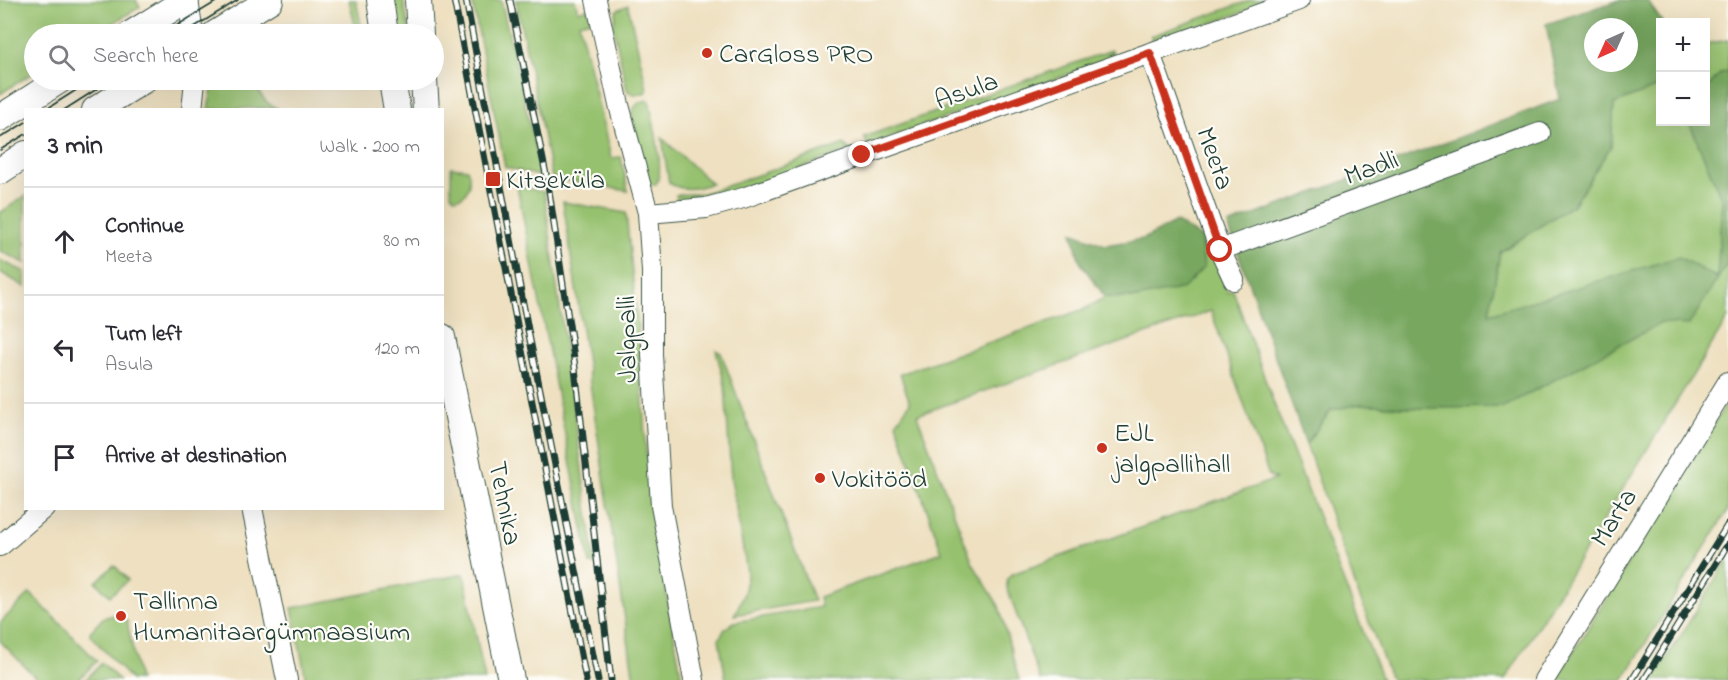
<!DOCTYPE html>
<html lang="en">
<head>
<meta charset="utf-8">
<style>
	:root { --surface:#fff; --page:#f7f7f7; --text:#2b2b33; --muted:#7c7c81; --line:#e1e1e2 }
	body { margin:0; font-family:"Indie Flower",sans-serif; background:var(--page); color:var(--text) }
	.controls { position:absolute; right:18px; top:18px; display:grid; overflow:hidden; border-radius:0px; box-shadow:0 6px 24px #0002 }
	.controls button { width:54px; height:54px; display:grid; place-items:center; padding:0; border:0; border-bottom:2px solid var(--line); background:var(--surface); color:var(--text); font:30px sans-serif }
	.compass { position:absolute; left:1584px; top:18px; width:54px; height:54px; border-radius:50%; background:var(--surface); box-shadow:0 6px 24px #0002; rotate:225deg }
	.stop { position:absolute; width:18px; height:18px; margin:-14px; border:4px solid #c8321e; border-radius:50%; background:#fff }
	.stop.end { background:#c8321e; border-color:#fff; box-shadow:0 2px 6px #0008 }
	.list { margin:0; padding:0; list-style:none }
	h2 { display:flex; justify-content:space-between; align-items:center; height:78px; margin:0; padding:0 24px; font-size:26px }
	h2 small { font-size:20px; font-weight:400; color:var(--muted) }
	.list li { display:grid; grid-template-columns:39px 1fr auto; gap:18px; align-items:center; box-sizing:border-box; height:108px; padding:0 24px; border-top:2px solid var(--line) }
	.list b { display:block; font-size:22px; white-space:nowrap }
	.list p { margin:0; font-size:20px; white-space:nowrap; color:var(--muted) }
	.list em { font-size:20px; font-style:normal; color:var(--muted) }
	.icon { flex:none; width:33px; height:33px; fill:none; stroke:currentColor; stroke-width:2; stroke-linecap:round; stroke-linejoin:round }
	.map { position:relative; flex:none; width:1728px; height:680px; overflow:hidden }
	.search { position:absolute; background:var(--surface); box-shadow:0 6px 24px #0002; left:24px; top:24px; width:420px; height:66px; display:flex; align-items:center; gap:15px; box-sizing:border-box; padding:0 21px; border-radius:33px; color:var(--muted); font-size:22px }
	.panel { position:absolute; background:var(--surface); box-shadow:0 6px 24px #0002; left:24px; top:108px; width:420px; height:402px; border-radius:0px }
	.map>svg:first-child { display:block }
</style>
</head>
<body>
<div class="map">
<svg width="1728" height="680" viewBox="0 0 1728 680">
	<rect width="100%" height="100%" fill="#fdfcf7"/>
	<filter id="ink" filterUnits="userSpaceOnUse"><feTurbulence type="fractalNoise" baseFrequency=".0167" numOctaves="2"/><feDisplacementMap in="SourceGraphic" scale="12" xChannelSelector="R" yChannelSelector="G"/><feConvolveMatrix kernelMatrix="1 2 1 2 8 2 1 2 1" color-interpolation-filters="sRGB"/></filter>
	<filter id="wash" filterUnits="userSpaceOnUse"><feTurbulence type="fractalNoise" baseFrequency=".008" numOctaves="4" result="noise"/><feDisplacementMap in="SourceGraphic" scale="24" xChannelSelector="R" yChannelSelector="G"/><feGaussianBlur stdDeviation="1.35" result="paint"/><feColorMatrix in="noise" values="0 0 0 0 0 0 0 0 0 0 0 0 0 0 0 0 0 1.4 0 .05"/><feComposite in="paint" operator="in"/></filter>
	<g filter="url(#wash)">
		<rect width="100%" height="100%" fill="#eee0c0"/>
		<g fill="#96c16e" stroke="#5a7f51" stroke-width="1.5">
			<polygon points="0,0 137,0 136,1 140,7 95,34 34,34 34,72 0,94"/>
			<polygon points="349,0 356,0 361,25 361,34 357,34"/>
			<polygon points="392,0 403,0 410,34 396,34"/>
			<polygon points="472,0 501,0 542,177 505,167"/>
			<polygon points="516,0 575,0 578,11 588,8 591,20 579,23 611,158 621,157 628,191 552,178"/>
			<polygon points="1251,0 1277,0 1152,44 1151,36"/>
			<path d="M628 5 647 89 646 92C639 95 632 95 627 90L613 26 617 10Z"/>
			<polygon points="1728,40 1728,71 1720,74 1706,89 1706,44"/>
			<polygon points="1112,50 1115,58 868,145 864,137"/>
			<path d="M214 80H256C258 94 265 104 279 109L264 108 208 109Z"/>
			<polygon points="1660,86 1660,122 1689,122 1722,200 1718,276 1728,262 1728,318 1505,680 1391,680 1355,585 1306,444 1331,410 1360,404 1418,408 1503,407 1661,323 1679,257 1488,315 1500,252 1573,205 1611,146 1614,104"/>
			<path d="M649 100C652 117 666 171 656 184L649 186 631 114C635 105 639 101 649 100Z"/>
			<path d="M662 138 711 183H712C698 189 682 191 669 183Z"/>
			<polygon points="844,144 850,150 723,196 678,202 676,195 703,193 730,185"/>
			<path d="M451 167 467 169C472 180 469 198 455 198L451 194Z"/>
			<polygon points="517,186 544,192 595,564 590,564"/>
			<polygon points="25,196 25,263 0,251 0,213"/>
			<polygon points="563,202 626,213 640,348 645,439 652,509 682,680 634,680"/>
			<polygon points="1200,237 1207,238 1228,292 1233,290 1273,401 1382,680 1040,680 1007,588 1007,579 1012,574 1276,479 1269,476 1211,311 917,415 973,564 999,606 1019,680 726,680 719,639 725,629 734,622 821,607 819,597 942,552 896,423 910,403 900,374 1087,308 1105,297 1137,298 1204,267"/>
			<polygon points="0,260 25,272 25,287 0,272"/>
			<path d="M716 350 721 353 814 601 734 615C742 600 747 589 747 572L731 479 725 385Z"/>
			<polygon points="1728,401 1728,510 1623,680 1556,680"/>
			<polygon points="1728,559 1728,680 1653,680"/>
			<polygon points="114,565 128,580 110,596 96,582"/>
			<polygon points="464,574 485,680 306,680 292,608"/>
			<polygon points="30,593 97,661 78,680 38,680 0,641 0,623"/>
			<polygon points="117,614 127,621 139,680 131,680 90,635 90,632 103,618"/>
			<polygon points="102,663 119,680 85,680"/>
		</g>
		<g fill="#78a761" stroke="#4c724a" stroke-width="1.5" fill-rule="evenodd">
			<path d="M1620 0H1647L1662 22H1660V86L1614 104 1611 146 1573 205 1500 252 1489 314 1679 257 1717 278 1722 200 1689 122H1706V89L1720 74 1728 71V262L1689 325 1661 323 1503 407 1418 408 1360 404 1331 410 1306 444 1228 225 1560 99 1546 24ZM1593 27H1629V63H1593Z"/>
			<polygon points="1176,222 1200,237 1204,267 1184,288 1137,298 1105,297 1080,262 1072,232 1105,245 1143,239"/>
		</g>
	</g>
	<g filter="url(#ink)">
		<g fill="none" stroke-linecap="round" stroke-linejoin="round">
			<defs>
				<g id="minor">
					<polyline points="188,0 193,34"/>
					<polyline points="596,0 619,105 648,213 652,271 652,355 661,506 694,680"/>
					<polyline points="1150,53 1220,250 1234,280"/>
					<polyline points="192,110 195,80"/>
					<polyline points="648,213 706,208 743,198 1299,0"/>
					<polyline points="1220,250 1540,133"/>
					<polyline points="252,508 287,680"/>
					<polyline points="0,546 44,508"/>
					<polyline points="1544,680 1728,382"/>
				</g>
				<g id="major">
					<polyline points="380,0 385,34"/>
					<polyline points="418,0 420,34"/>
					<polyline points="131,34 186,0"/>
					<polyline points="215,34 270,0"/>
					<polyline points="392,80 397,110"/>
					<polyline points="424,80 426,110"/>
					<polyline points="95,110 144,80"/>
					<polyline points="0,118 60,80"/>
					<polyline points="0,171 26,154"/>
					<polyline points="442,337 511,680"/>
				</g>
			</defs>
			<use href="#minor" stroke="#3e5549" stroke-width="22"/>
			<use href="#major" stroke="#3e5549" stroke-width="28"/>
			<use href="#minor" stroke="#fff" stroke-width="20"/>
			<use href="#major" stroke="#fff" stroke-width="26"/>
			<g stroke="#1f3d34" stroke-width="1.5">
				<polyline points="163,34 219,0"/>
				<polyline points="183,34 238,0"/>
				<polyline points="45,110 92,80"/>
				<polyline points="64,110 111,80"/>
				<polyline points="0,138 26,122"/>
				<polyline points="0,150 26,134"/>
			</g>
			<defs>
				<g id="rail">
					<polyline points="454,0 586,680"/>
					<polyline points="466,0 529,335 598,680"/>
					<polyline points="510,0 548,184 573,351 611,680"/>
					<polyline points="1632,680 1728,524"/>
					<polyline points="1644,680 1728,544"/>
				</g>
			</defs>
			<use href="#rail" stroke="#1f3d34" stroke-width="7"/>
			<use href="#rail" stroke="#fdfcf7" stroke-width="4.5" stroke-dasharray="14" stroke-linecap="butt"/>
		</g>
	</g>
	<g fill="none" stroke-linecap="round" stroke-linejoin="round" filter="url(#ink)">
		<polyline stroke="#c8321e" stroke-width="8" points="862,155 1150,53 1220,250"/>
	</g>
	<g fill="#c8321e" stroke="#fdfcf7" stroke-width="2">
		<circle cx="707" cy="53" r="6"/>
		<rect x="485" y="171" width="16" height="16" rx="3"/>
		<circle cx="1102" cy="448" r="6"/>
		<circle cx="820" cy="478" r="6"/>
		<circle cx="121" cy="616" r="6"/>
	</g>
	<g text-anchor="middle" stroke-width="4.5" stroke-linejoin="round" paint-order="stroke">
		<g font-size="27" fill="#1f3d34" stroke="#fdfcf7" text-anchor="start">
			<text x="719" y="62">CarGloss PRO</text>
			<text x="506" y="188">Kitseküla</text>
			<text x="1114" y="441">EJL<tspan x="1114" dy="31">jalgpallihall</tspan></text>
			<text x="832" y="487">Vokitööd</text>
			<text x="133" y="609">Tallinna<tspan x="133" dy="31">Humanitaargümnaasium</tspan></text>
		</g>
		<g font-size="27" fill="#1f3d34" stroke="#fdfcf7">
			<text transform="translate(966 90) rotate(-20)" y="9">Asula</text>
			<text transform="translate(1216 158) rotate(70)" y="9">Meeta</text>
			<text transform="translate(1371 167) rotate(-20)" y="9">Madli</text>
			<text transform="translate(626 339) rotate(-91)" y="9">Jalgpalli</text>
			<text transform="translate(506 503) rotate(79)" y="9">Tehnika</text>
			<text transform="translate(1613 517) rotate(-58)" y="9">Marta</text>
		</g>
	</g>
</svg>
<div class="controls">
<button>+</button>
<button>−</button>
</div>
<svg class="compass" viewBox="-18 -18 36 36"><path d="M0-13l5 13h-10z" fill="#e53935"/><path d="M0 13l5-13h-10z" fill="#7c7c81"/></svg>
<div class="stop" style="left:1220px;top:250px"></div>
<div class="stop end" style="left:862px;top:155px"></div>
<div class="search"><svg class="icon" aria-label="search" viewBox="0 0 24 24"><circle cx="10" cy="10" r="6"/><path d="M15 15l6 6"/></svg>Search here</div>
<section class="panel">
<h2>3 min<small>Walk · 200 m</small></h2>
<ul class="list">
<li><svg class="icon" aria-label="ahead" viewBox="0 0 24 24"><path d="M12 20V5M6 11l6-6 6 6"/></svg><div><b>Continue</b><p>Meeta</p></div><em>80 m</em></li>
<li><svg class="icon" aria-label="left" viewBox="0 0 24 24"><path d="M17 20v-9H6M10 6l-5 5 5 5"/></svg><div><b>Turn left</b><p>Asula</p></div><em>120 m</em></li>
<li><svg class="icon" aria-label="arrive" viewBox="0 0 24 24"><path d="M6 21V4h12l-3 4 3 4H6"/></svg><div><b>Arrive at destination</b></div></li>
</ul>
</section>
</div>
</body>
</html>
